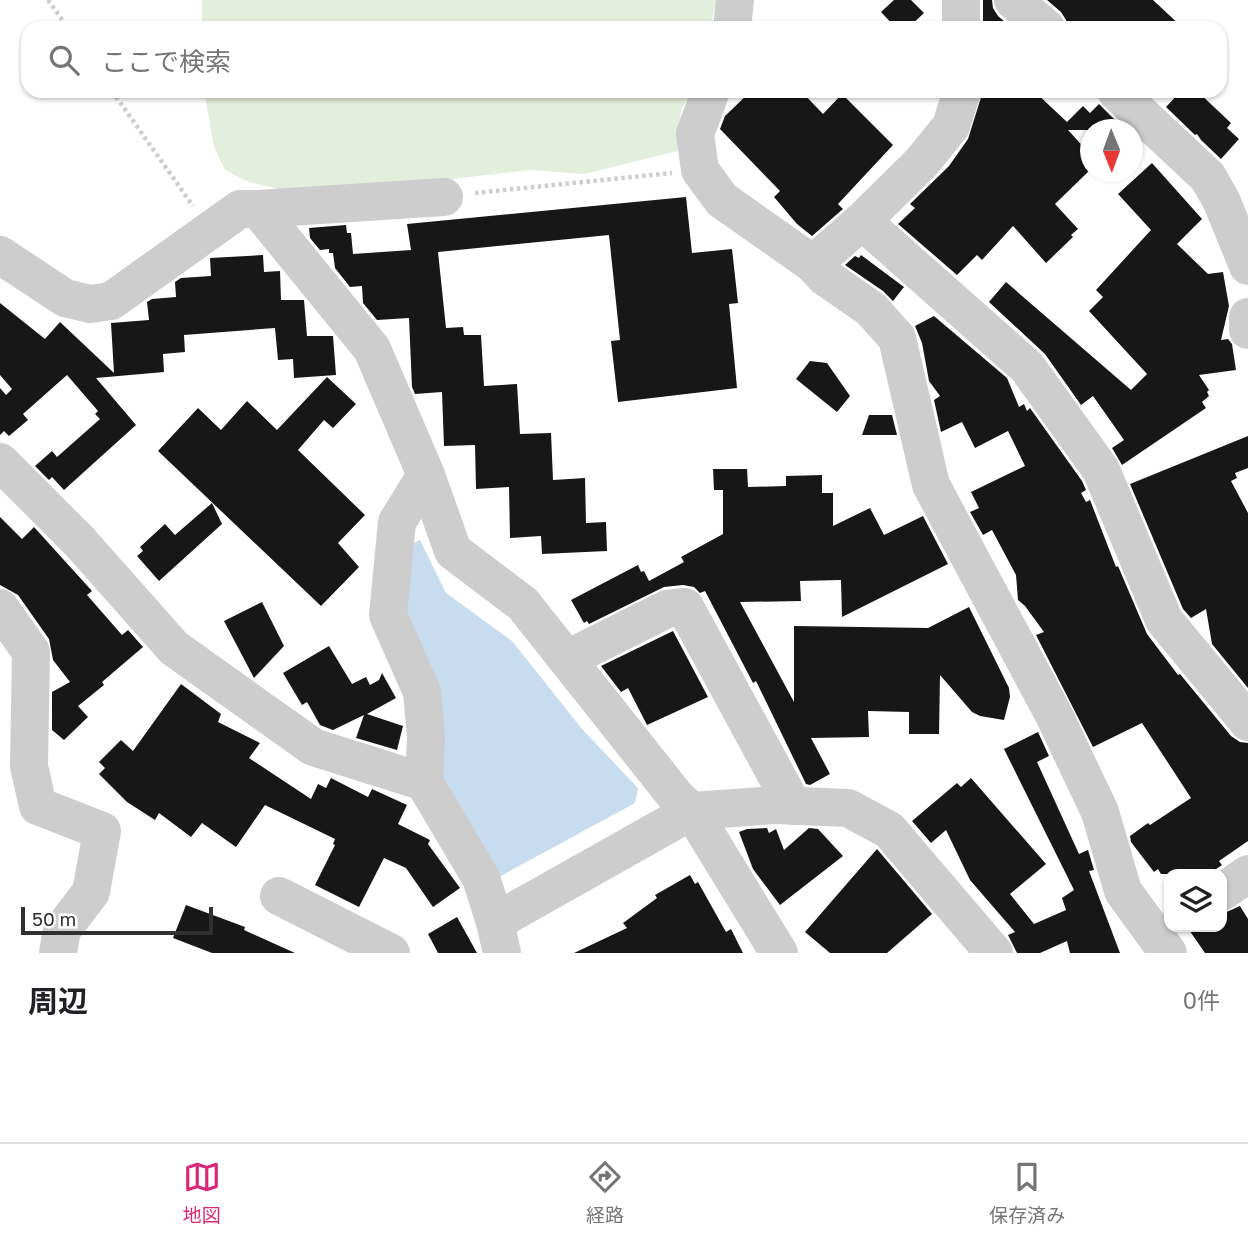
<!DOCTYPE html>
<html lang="ja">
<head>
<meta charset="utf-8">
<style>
	:root { --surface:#fff; --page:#f6f6f6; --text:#202124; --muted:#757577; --line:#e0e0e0; --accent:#db2777 }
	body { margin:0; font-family:"Golos Text","Noto Sans JP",sans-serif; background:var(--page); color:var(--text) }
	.controls { position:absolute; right:21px; bottom:21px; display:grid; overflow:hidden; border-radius:14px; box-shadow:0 2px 5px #0004 }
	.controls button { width:63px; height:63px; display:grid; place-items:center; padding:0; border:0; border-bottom:2px solid var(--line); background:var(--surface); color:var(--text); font:35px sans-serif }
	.compass { position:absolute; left:1080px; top:119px; width:63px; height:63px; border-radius:50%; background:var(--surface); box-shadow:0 2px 5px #0004; rotate:179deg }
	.scale { position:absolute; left:21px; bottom:18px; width:192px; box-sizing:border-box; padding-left:7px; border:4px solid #303030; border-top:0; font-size:19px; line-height:24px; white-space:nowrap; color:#303030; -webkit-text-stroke:5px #fff; paint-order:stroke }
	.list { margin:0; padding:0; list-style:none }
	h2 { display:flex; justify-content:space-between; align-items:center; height:91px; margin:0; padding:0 28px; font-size:30px }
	h2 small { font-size:23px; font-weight:400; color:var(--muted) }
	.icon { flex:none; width:38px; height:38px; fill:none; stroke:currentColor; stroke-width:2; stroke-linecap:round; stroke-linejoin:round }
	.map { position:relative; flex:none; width:1248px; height:953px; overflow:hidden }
	.search { position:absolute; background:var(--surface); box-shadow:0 2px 5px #0004; left:21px; right:21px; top:21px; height:77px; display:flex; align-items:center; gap:18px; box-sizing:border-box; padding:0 24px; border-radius:21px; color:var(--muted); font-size:26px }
	.sheet { height:189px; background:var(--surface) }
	nav { display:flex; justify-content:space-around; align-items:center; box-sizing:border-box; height:98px; border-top:2px solid var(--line); background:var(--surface); font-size:19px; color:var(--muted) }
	nav a { display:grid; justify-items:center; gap:4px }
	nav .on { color:var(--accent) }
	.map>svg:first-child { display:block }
</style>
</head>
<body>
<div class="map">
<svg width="1248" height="953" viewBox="0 0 1248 953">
	<rect width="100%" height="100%" fill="#fff"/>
	<g fill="#e4eedd">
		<polygon points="202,0 716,0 711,28 202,28"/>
		<polygon points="204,91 694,91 681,109 678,151 584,174 530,170 376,188 283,190 249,182 225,170 214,147"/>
	</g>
	<polygon fill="#c8dcef" points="420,540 446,593 512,641 582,729 638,788 635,803 499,877 436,771 396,609 403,548"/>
	<g fill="#171717">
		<polygon points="894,0 911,0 924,13 908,28 896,28 881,12"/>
		<polygon points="983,0 992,0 993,8 998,16 1012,28 985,28 983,26"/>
		<polygon points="1047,0 1153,0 1183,28 1067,28 1066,20 1061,12"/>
		<polygon points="751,91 801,91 823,114 842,94 893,145 838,204 843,209 812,236 797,224 774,197 780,191 720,129 725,116"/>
		<polygon points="983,91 1034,91 1067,122 1083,106 1090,113 1099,104 1125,130 1068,130 1090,154 1090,170 1055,204 1078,229 1071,235 1073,237 1046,263 1013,226 982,260 977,255 957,275 898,224 915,208 910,204 949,166 968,139"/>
		<polygon points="1181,91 1197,91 1231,123 1227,128 1239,139 1221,159 1201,140 1197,134 1195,135 1166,107"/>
		<polygon points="1152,163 1202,219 1177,244 1208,274 1223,272 1229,306 1221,340 1228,339 1232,344 1236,370 1199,375 1209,390 1207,392 1209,396 1202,402 1206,408 1122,465 1112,448 1124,440 1093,396 1081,405 1045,354 989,302 1006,282 1131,390 1147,374 1089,311 1103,297 1096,290 1151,230 1118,194"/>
		<polygon points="686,197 692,253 732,249 738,303 729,304 737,388 618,402 611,341 620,340 609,235 438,252 446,328 463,327 464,335 481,335 484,386 517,384 520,434 551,433 553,480 585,478 586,523 606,522 607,551 542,554 541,536 510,538 509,487 476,489 475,445 444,446 442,392 415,394 412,387 409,318 377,320 363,303 362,286 350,287 335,268 333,253 329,253 329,249 320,250 310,238 309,228 346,225 347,233 351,233 353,254 411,250 407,224"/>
		<polygon points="263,255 264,272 280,271 281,300 304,300 307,336 333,336 336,375 294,378 293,359 278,360 275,328 184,335 185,352 163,354 164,372 96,378 136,425 64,490 52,477 49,480 35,466 52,451 57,457 100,419 95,414 98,411 67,375 23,414 28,420 9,436 4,431 0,435 0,388 6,395 12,389 0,375 0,303 45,339 60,322 114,373 111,323 149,320 147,302 152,299 176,297 175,282 181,278 211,276 210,258"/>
		<polygon points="861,255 904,287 893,301 883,291 845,265 855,256 859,258"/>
		<polygon points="934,316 1007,378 1019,407 1024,404 1027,411 1030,408 1082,481 1086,490 1081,493 1086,502 1090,500 1116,567 1118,566 1147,634 1178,675 1180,674 1231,736 1240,742 1248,743 1248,841 1219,861 1222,865 1209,874 1161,874 1158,869 1154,872 1131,842 1130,836 1148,823 1150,825 1191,798 1142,723 1093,747 1036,635 1044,632 1025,606 1018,600 1016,575 992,530 983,535 970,512 979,508 971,492 1025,466 1008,431 975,448 962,422 941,432 934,400 940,396 929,381 922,343 915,326"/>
		<polygon points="810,361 827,363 850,396 837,412 796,379"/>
		<polygon points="327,377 356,404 333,428 324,420 298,450 365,515 338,543 359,567 321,606 158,451 198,408 221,430 247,401 277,430"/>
		<polygon points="869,415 892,415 897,435 862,435"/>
		<polygon points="1248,436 1248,468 1235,473 1237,478 1231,481 1248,513 1248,688 1212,644 1206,609 1191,618 1183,609 1130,484"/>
		<polygon points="713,469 747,469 748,487 786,486 786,476 822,475 822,493 833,493 833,526 870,508 884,535 923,516 948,564 842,617 841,580 800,581 801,601 740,602 794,702 794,626 928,628 969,607 1009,688 1010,697 1004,720 980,716 972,712 940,675 939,734 909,734 909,712 868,711 869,737 811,738 830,774 810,785 806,784 756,681 753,683 705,591 700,593 694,587 683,585 664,587 589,624 587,621 584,623 571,600 638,565 641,572 644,571 649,581 684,562 681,557 723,534 723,490 714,490"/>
		<polygon points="212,503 222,524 159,581 137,556 143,551 140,547 165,524 175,535"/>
		<polygon points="0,517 22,539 34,527 92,591 87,595 122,635 128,630 143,647 102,682 104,685 78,706 88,717 64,740 52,730 52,692 70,682 53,660 49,639 18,595 0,585"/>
		<polygon points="262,602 284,646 254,678 224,621"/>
		<polygon points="673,631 708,697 647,725 628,688 621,692 601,666"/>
		<polygon points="329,646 352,684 366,677 370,685 379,680 382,673 396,698 367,714 403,726 397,750 356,738 364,715 333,730 320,725 307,702 302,705 283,673"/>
		<polygon points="181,684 221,714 218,722 260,743 249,758 311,799 318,784 326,788 331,778 368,797 372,789 407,805 398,824 430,840 428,844 460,888 433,907 406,868 384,858 359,907 315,885 335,845 333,844 335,839 265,805 236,847 202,823 191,837 159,813 155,820 127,802 99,774 105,768 99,762 121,740 133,751"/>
		<polygon points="1038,732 1049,756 1037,762 1079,854 1088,850 1094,870 1089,871 1120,953 1070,953 1067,941 1040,953 1017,953 1008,935 1015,932 970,880 946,830 931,843 912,821 957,783 961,787 971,778 1046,864 1010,894 1034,924 1066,910 1062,898 1074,890 1004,749"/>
		<polygon points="767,828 769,833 776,829 784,850 809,828 818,829 843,856 780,905 753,869 739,832 747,829"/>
		<polygon points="877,849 932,914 887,953 830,953 805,932"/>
		<polygon points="690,875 695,884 698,882 726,932 731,929 743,953 574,953 627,928 623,923 657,898 655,895"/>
		<polygon points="186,905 245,927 244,930 295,953 212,953 173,938"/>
		<polygon points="1240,906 1248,919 1248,953 1205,953 1187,927 1222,927 1222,914"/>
		<polygon points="457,917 477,953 438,953 428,934"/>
	</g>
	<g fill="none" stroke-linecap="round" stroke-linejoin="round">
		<g stroke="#cdcdcd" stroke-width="4.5" stroke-dasharray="3.5 3.5" stroke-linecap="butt">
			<polyline points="48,0 68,28"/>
			<polyline points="112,91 193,206"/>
			<polyline points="475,193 672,173"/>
		</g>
		<g stroke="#cdcdcd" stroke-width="38">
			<polyline points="961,0 961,28"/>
			<polyline points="1013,0 1046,28"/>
			<polyline points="732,28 735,0"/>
			<polyline points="711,91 695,134 700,170 722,200 813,264 862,221 1027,367 1101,470 1164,620 1248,722"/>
			<polyline points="1116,91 1208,177 1222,202 1248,266"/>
			<polyline points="258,209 444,197"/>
			<polyline points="862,221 922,162 951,126 962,91"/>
			<polyline points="0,255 65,298 90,304 111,301 240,209 258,209 372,349 426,475 453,551 523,604 677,798 692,811 779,953"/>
			<polyline points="813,264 825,277 871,309 897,338 931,485 1054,715 1100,812 1123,891 1168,953"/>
			<polyline points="1248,317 1248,330"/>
			<polyline points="0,462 80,542 174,648 313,747 424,782 426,737 422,692 388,615 397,522 426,475"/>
			<polyline points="0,608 31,652 29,766 38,806 102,831 91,892 62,930 58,953"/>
			<polyline points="567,659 667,609 685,607 793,806"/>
			<polyline points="424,782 481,878 495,922 692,811 776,805 848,808 889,830 994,953"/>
			<polyline points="1222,892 1248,874"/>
			<polyline points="279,896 391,953"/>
			<polyline points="495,922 502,953"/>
		</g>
	</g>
</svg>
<div class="controls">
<button><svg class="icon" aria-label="layers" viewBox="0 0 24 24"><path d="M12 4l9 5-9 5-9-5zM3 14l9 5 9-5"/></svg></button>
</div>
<svg class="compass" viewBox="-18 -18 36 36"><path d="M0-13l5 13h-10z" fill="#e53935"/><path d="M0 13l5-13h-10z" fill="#757577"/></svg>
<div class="scale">50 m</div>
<div class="search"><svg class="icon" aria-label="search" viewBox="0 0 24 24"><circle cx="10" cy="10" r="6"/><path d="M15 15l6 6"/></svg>ここで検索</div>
</div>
<section class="sheet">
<h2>周辺<small>0件</small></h2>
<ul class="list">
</ul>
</section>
<nav>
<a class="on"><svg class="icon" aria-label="map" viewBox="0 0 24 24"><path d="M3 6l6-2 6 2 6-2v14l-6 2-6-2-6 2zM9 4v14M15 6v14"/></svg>地図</a>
<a><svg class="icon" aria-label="directions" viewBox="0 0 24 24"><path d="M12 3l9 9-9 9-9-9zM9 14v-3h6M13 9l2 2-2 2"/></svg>経路</a>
<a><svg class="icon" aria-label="saved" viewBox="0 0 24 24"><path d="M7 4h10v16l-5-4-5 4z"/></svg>保存済み</a>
</nav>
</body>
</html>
